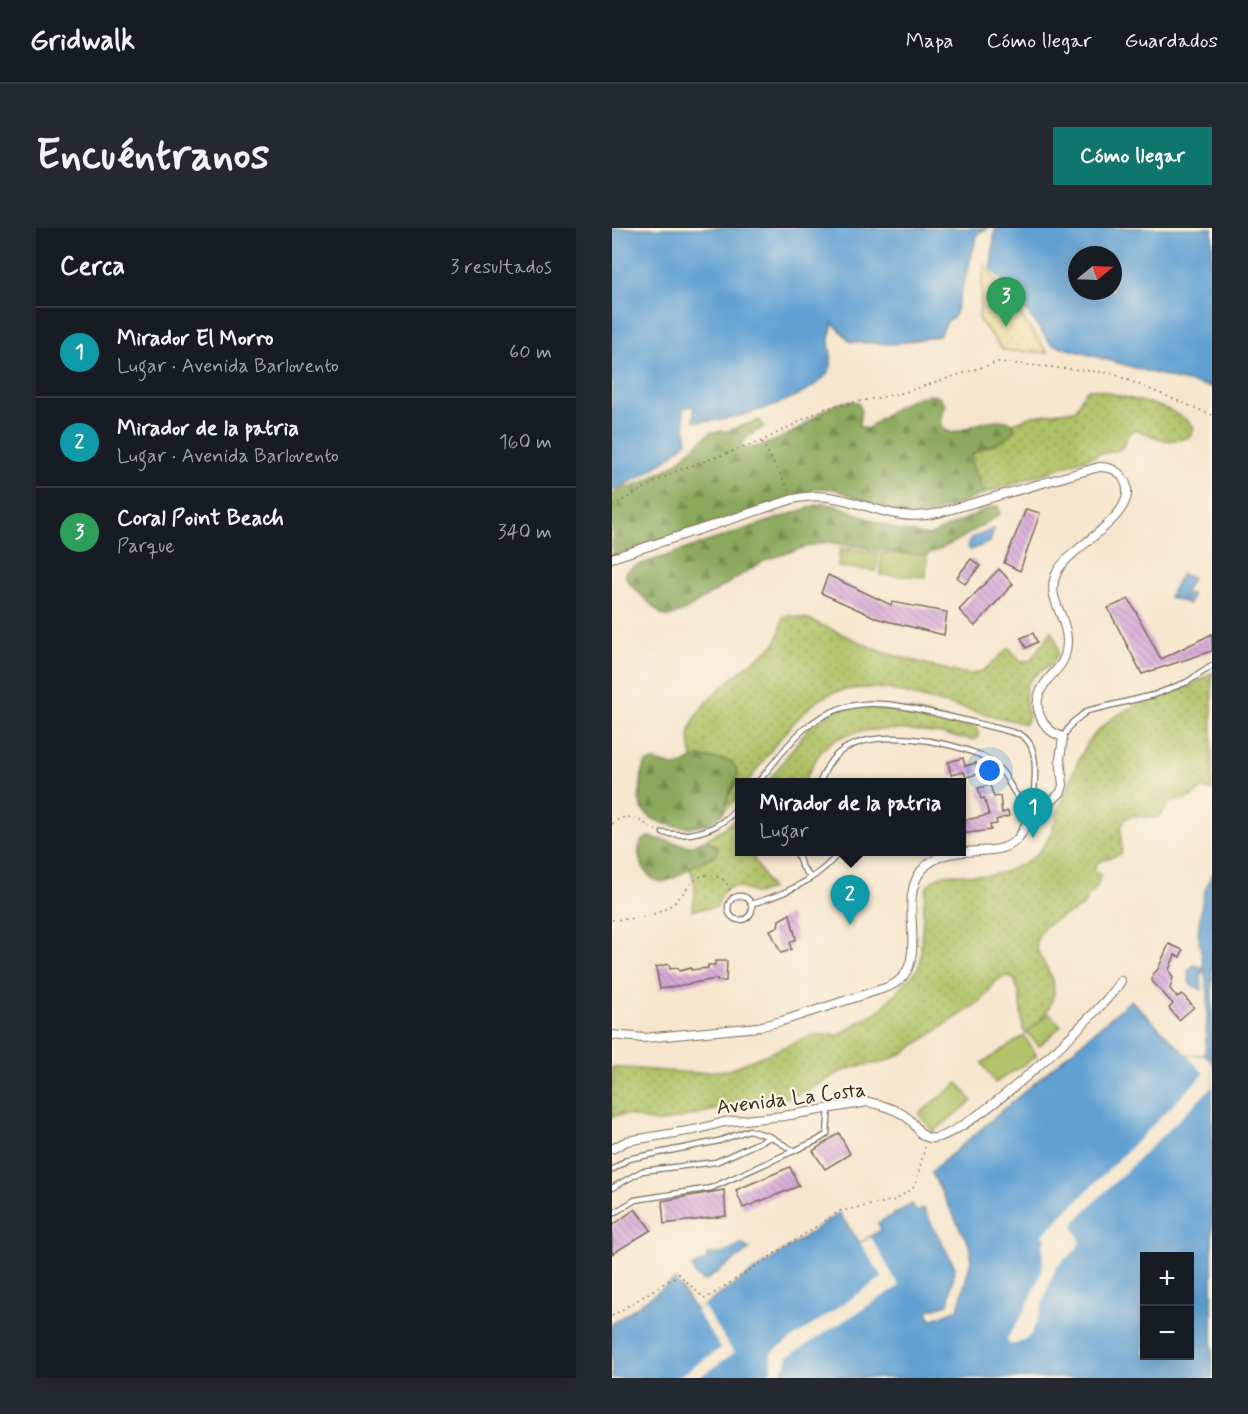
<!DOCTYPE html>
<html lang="es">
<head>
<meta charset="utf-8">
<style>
	:root { --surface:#171b24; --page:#242831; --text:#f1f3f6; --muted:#9ea1a6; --line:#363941; --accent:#0f766e }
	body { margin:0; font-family:Mynerve,sans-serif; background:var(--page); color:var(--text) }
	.controls { position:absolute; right:18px; bottom:18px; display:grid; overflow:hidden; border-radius:0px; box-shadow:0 6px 24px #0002 }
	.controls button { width:54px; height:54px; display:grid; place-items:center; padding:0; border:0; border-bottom:2px solid var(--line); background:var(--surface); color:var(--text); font:30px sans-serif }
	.compass { position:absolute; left:456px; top:18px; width:54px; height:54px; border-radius:50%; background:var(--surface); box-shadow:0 6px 24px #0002; rotate:71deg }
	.you { position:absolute; left:378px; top:543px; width:21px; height:21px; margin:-15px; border:4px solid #fff; border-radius:50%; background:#1a73e8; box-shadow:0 0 0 9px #1a73e833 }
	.badge { display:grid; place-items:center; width:39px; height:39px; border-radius:50%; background:var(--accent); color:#fff; font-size:20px; font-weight:700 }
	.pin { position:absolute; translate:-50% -50px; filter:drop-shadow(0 2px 3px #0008) }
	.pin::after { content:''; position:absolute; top:32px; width:21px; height:18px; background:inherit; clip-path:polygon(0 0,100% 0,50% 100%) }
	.popup { position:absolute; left:123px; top:550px; width:231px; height:78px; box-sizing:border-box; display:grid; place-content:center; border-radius:0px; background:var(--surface); filter:drop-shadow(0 2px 4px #0005); font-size:20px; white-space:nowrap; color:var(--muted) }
	.popup b { font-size:22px; color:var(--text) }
	.popup::after { content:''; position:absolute; left:50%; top:100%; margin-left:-12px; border:12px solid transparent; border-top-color:var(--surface) }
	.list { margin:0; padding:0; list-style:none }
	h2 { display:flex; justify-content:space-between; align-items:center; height:78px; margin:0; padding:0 24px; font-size:26px }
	h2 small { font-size:20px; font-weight:400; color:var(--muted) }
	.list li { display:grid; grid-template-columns:39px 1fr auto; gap:18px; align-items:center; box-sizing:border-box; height:90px; padding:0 24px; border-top:2px solid var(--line) }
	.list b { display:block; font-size:22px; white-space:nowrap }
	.list p { margin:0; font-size:20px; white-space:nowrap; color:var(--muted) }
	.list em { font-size:20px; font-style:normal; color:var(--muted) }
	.map { position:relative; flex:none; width:600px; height:1150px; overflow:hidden; border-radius:0px }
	header { display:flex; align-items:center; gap:36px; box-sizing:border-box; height:84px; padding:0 30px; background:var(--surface); border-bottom:2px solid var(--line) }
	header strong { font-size:28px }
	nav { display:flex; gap:33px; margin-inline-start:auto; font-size:21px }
	.intro { display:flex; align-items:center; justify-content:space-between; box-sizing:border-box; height:144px; padding:0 36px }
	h1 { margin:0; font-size:42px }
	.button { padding:15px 27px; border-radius:0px; background:var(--accent); color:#fff; font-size:21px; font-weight:700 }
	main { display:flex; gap:36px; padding:0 36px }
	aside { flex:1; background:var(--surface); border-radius:0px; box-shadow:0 6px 24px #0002 }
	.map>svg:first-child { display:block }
</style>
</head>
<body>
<header>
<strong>Gridwalk</strong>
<nav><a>Mapa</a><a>Cómo llegar</a><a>Guardados</a></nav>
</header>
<div class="intro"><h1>Encuéntranos</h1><a class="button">Cómo llegar</a></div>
<main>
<aside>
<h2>Cerca<small>3 resultados</small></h2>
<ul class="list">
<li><span class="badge" style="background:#0f9aa8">1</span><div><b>Mirador El Morro</b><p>Lugar · Avenida Barlovento</p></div><em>60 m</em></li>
<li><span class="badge" style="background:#0f9aa8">2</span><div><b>Mirador de la patria</b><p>Lugar · Avenida Barlovento</p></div><em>160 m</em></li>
<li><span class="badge" style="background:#2e9e5b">3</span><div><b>Coral Point Beach</b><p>Parque</p></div><em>340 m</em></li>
</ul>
</aside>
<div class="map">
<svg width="600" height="1150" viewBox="0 0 600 1150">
	<defs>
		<pattern id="grass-dots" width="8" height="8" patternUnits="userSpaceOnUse" patternTransform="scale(1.5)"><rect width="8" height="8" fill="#afc266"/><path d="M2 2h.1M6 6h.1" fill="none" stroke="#909e53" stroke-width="1.8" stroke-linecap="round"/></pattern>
		<pattern id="forest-firs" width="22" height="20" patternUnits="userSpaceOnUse" patternTransform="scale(1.5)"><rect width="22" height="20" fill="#8ba85b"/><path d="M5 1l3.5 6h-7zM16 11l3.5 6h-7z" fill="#73894b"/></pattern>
		<pattern id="sand-dots" width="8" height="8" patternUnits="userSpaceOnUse" patternTransform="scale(1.5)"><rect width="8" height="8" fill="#eeda9e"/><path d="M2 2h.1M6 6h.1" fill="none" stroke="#cdbb88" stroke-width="1.8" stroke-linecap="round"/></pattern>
		<pattern id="building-back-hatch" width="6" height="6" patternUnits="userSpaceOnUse" patternTransform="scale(1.5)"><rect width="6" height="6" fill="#d7a8d8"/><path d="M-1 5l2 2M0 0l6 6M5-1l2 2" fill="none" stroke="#b089af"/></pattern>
	</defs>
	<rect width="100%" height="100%" fill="#fcf5e5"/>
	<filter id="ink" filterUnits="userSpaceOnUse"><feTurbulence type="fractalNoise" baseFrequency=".0167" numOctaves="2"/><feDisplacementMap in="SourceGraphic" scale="12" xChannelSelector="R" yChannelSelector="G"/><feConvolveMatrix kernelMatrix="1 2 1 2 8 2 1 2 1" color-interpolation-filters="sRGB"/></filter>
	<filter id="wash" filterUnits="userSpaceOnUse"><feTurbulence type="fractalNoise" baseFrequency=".008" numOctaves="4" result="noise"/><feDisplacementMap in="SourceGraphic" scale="24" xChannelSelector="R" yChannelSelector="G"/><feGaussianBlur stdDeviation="1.35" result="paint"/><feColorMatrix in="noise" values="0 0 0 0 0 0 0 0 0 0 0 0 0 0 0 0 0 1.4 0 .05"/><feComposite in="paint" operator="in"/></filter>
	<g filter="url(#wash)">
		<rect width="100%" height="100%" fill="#f6e6ce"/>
		<g fill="url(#grass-dots)" stroke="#757642" stroke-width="1.5">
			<path d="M476 161C487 160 494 164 504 167 532 175 561 177 582 199L580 207C572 212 558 214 548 211 531 205 517 192 511 219L504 223 487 226 372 266C371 249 357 246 360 227L367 221 383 216 402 203 401 195 421 188 463 182C469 175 469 167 476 161Z"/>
			<path d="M172 388H178L196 391 270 424 347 445 361 446 372 442 397 420 409 433H418L440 403C460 445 422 434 414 460 412 470 415 479 417 489L413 496 275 461C253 459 226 459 207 472 182 488 153 530 136 554H127V568L107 589C115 578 116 565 125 554L111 531C100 531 90 529 80 531 78 521 76 512 78 503 84 473 138 437 162 417 171 404 166 401 172 388Z"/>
			<path d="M600 445V562L590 561C585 564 580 569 574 571 570 572 564 571 560 573 553 577 553 587 544 589 532 592 521 582 512 593 505 602 512 615 509 626L486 634 482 641 488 647C487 657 484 660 478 666 474 670 474 674 471 678 458 688 431 692 426 709 417 736 460 745 433 786 428 794 423 802 414 806L411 801 407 764 402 751 394 748 385 752 369 773 288 827 268 835 246 838 228 844 202 859 181 868 133 875 50 894C31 896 15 881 0 889V839L82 845 116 842 201 807H227L270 780 303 744 308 736C310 721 310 668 315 659 328 637 359 650 379 647 392 645 410 638 421 629 439 615 442 594 450 574 456 557 468 526 478 512 494 489 525 476 550 466 559 463 568 462 576 459 584 455 592 450 600 445Z"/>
			<path d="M250 478 302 483 365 500 367 509 362 512C325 505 244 489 213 519 204 528 198 543 192 554H156L197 499 226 481Z"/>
			<path d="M127 590V624H146L141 630 159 661 145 666 123 658 114 661 109 667 105 679 80 682C84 667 85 654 77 640L104 627 100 615 93 612Z"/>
		</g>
		<g fill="url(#forest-firs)" stroke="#63693c" stroke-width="1.5">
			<path d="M318 167 328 169 333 177 329 194 332 201 340 205C361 200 377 186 401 195L402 203C392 217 373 216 360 227 357 246 371 250 372 266L315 288 286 286 222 261 207 260 0 328V267L9 261 32 254 63 236 99 204 115 203 148 192 152 199C142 204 133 208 129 219 142 224 179 206 191 198 206 187 225 169 246 174L249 181 247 198 255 201C272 188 295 168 318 167Z"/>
			<path d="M211 275 226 278 285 302 317 308 377 280 386 278 388 286C363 302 339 319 310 328L215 314 197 318 153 332 73 382 58 389 50 387 20 358 15 352 13 344 21 339Z"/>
			<path d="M87 529 119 533C132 548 123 552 117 566 114 573 114 581 108 587 92 606 46 601 32 583 25 574 28 565 29 556 30 547 29 541 35 534L43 533 66 539 80 531Z"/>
			<path d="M37 609 78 618 93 612 100 615 106 620 104 627C95 631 86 634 78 640 61 652 44 664 31 639 26 629 25 622 30 612Z"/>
		</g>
		<polygon fill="url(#sand-dots)" stroke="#94825e" stroke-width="1.5" points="372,36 436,125 391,122 367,92"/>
		<g fill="#afc266" stroke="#757642" stroke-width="1.5">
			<polygon points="228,320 266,324 264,343 226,339"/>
			<polygon points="269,325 315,327 314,349 268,347"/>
			<polygon points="437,785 449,798 427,818 415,805"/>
			<polygon points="412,808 425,828 383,855 370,835"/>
			<polygon points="346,855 360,873 321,904 307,886"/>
		</g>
		<g fill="#61a0d3" stroke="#4e6578" stroke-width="1.5" fill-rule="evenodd">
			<path d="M0 0H377L366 5 342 89 336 92 327 108 281 116 239 114 221 95C220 101 217 107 217 113 217 123 222 132 218 141 204 170 113 197 82 193V178L71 180 75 213C54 236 27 250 0 263Z"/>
			<path d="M383 0H600V159L566 152 439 116 401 65 379 40ZM465 27H501V63H465Z"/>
			<polygon points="382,301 378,314 359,322 355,319 359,310"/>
			<polygon points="569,346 580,350 570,370 572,371 575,365 580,367 577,376 557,369"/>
			<path d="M600 645V1150H0V1096L63 1052 84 1083 227 985 248 1015 269 1002 266 995 300 976 305 984 311 980 343 1039 336 1076 317 1082 316 1087 319 1092 346 1081 359 1032V1021L319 944 519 772 576 828 593 827 596 765 586 705 591 668ZM532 1028H578V1128H532Z"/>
			<polygon points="582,737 591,740 589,749 590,762 578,756 576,743"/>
			<polygon points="129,1016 138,1021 93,1053 83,1047 80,1039 95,1032 95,1026 110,1026"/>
		</g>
		<g fill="#f6e6ce">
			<polygon points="576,828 593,828 600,836 600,859 463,993 461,1000 468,1012 466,1018 462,1024 452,1031 443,1041 420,1105 415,1110 404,1116 397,1116 395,1111 412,1084 426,1054 431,1036 431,1017 434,1010 431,1007 592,846"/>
			<polygon points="259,1009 287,1058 175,1129 174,1137 165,1150 155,1150 160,1140 159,1125 271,1049 248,1015"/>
			<polygon points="91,1078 122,1125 86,1150 65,1150 109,1120 84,1083"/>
		</g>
		<g id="blocks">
			<g fill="url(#building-back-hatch)">
				<polygon points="414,281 428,285 408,343 392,335"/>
				<polygon points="359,331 368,338 353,356 345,349"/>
				<polygon points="387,341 401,356 363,398 347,382"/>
				<polygon points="216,347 279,377 280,374 335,384 332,407 267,391 209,365"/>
				<polygon points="517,371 549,431 600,406 600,423 530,446 496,380"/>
				<polygon points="421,405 425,414 414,420 409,410"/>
				<polygon points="351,530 353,538 364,535 366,546 354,549 352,544 339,547 336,534"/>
				<polygon points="378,557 382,569 388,568 390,585 396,583 397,588 384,592 385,596 378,597 379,602 349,606 349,593 377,587 372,570 369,571 366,560"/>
				<polygon points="178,686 184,711 178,715 179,722 169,725 158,702 166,699 167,692"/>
				<polygon points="557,716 571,722 568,729 563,727 557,742 561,750 558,761 565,769 570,766 582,779 567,792 557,780 561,776 540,753 541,746 546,741"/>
				<polygon points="103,733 115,733 114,753 105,753 105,751 48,761 44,739 57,736 58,741 66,740 67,743 79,740 79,742 96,740 96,737 103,737"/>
				<polygon points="227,905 238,926 213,941 201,923"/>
				<polygon points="178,939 187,958 131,980 124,962"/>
				<polygon points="112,962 114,988 52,996 50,973"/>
				<polygon points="23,981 39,1002 0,1026 0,998"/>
			</g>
		</g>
	</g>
	<g filter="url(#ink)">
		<use href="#blocks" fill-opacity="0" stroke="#7c6c5c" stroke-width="1.5"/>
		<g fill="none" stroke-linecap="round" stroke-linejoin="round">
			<defs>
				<g id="lane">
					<polyline points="451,509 460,495 475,483 542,467 575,454 600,438"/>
					<path d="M146 554C161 537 174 517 191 502 235 464 280 475 330 487 356 493 381 499 407 506 430 516 422 555 421 577 405 577 399 556 391 545 385 538 378 532 370 528 335 512 260 499 228 524 217 532 213 543 208 554"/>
					<path d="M51 605C81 610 108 602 127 578"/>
					<polyline points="185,624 189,637 198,649"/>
					<circle cx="128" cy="680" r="12"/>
					<path d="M139 676C171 667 207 651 227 624"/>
					<polyline points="0,942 16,931 107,913 137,902 159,909 182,923"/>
					<polyline points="0,960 30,943 104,934 159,909"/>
					<polyline points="0,986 23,972 99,960 206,912 215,906 217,879"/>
				</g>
				<g id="street">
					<path d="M0 330 181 271C235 257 272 299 326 285L487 239C497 239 505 241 511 250 534 285 457 318 445 344 432 370 456 388 455 414 454 439 443 440 432 457 418 477 429 502 451 509L448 531 451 557 449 564 442 571 421 577C416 588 413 605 403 613 381 633 335 611 309 643 283 676 323 739 276 759L170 793 146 799 32 810 0 807"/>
					<path d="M0 921 15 913 87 901 112 894 172 888 256 874C270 877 288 882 298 892 305 898 307 908 318 910 349 916 492 782 509 753"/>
				</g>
			</defs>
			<use href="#lane" stroke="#7c6c5c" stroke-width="7"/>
			<use href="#street" stroke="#7c6c5c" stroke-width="10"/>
			<g stroke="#7c6c5c" stroke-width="1.5" stroke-dasharray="1.5 4.5" stroke-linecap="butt">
				<polyline points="150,214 177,262"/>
				<polyline points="0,278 64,243 150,213 214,180 290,165 386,134 499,145 600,187"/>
				<path d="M0 596C15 582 29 593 44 602"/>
				<path d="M0 692C22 690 38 691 58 678 74 668 81 639 106 649 116 653 118 661 120 671"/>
				<polyline points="0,1088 67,1046 93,1071 228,983 284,972 303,958 313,919"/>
			</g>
			<use href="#lane" stroke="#fff" stroke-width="4.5"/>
			<use href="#street" stroke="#fff" stroke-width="8"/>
		</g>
	</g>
	<g text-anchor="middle" stroke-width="4.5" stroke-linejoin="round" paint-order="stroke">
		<g font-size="21" fill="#3b2a1e" stroke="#fcf5e5">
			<text transform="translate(179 870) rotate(-7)" y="7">Avenida La Costa</text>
		</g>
	</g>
</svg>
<div class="controls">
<button>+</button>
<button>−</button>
</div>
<svg class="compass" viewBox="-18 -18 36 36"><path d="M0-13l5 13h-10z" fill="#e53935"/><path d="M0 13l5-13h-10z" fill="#9ea1a6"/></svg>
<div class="you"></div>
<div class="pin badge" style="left:421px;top:610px;background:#0f9aa8">1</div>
<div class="pin badge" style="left:238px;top:697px;background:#0f9aa8">2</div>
<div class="popup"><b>Mirador de la patria</b>Lugar</div>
<div class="pin badge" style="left:394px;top:99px;background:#2e9e5b">3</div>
</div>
</main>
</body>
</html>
